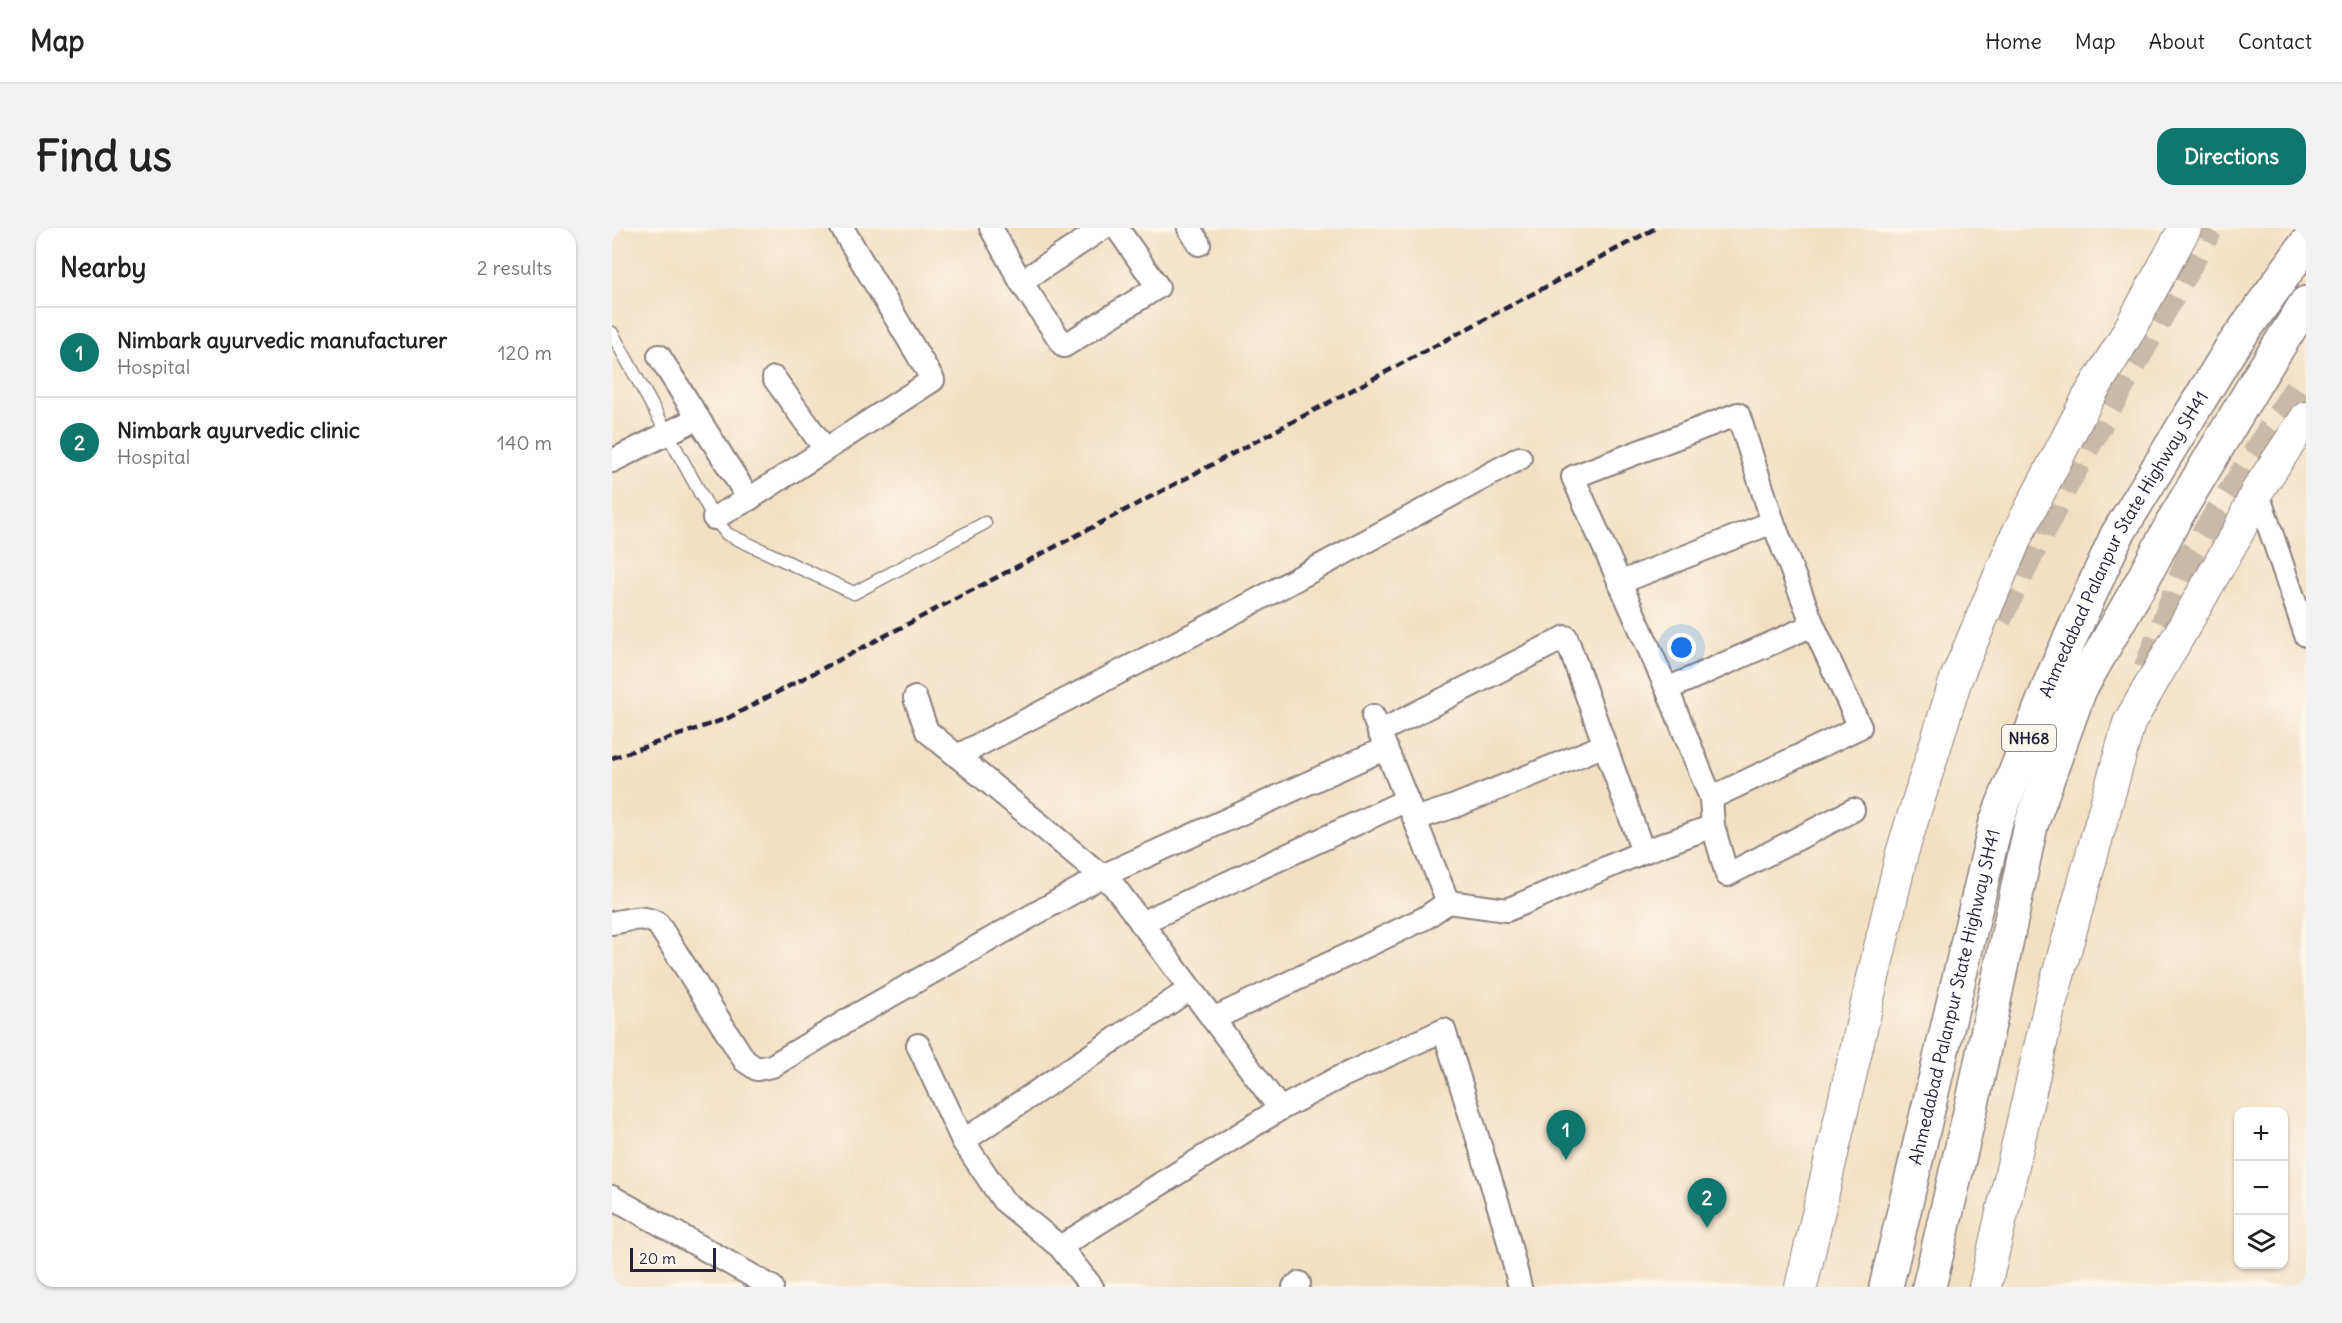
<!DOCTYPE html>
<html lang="en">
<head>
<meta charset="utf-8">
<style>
	:root { --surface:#fff; --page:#f2f2f2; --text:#222; --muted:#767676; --line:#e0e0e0; --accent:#0f766e }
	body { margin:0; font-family:Delius,sans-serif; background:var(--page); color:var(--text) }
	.controls { position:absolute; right:18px; bottom:18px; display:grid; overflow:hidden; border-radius:12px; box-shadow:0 2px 4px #0004 }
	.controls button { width:54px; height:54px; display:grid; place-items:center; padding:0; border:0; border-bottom:2px solid var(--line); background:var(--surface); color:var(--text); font:30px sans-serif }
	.scale { position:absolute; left:18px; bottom:15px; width:86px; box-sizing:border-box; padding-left:6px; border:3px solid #22223b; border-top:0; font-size:16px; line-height:21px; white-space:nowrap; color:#22223b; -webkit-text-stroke:4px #fbf7ec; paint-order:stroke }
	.you { position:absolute; left:1070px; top:420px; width:21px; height:21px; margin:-15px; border:4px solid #fff; border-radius:50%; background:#1a73e8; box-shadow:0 0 0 9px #1a73e833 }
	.badge { display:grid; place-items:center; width:39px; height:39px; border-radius:50%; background:var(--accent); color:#fff; font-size:20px; font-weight:700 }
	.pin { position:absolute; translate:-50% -50px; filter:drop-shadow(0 2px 3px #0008) }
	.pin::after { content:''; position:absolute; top:32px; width:21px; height:18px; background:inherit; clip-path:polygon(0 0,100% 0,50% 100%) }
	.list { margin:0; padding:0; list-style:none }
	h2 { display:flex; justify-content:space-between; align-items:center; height:78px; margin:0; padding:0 24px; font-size:26px }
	h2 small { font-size:20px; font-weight:400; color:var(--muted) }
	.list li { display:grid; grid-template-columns:39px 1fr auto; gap:18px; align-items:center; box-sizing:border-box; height:90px; padding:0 24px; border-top:2px solid var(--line) }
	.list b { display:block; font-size:22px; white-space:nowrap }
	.list p { margin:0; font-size:20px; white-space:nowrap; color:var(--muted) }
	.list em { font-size:20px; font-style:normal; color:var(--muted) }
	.icon { flex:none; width:33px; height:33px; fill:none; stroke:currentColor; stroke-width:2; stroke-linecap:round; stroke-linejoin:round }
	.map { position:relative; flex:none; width:1694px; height:1059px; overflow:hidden; border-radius:18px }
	header { display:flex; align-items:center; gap:36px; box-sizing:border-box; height:84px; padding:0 30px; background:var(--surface); border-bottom:2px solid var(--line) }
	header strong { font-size:28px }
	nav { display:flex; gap:33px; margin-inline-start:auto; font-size:21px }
	.intro { display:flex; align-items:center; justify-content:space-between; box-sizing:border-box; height:144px; padding:0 36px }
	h1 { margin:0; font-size:42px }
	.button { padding:15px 27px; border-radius:18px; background:var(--accent); color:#fff; font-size:21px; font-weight:700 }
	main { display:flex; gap:36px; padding:0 36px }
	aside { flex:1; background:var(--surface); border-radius:18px; box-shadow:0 2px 4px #0004 }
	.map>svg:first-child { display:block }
</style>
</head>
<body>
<header>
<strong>Map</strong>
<nav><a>Home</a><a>Map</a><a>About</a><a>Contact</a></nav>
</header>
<div class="intro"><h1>Find us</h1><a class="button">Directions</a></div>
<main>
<aside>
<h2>Nearby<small>2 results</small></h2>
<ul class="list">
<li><span class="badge">1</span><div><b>Nimbark ayurvedic manufacturer</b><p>Hospital</p></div><em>120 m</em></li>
<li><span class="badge">2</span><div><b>Nimbark ayurvedic clinic</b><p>Hospital</p></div><em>140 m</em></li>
</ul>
</aside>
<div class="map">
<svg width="1694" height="1059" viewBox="0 0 1694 1059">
	<rect width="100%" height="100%" fill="#fbf7ec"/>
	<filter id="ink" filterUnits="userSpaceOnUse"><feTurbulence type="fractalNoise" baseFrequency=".0167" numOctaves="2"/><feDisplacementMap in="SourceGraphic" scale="12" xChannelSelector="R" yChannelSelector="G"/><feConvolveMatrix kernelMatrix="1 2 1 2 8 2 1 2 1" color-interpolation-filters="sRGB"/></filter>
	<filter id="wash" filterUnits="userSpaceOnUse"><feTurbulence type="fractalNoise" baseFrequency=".008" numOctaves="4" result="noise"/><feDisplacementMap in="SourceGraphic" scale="24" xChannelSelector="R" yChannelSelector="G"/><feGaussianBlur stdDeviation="1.35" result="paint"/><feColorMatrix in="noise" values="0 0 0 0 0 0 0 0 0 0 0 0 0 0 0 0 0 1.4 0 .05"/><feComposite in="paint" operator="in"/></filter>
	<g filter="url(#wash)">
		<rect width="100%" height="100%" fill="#f3e0c3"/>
	</g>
	<g filter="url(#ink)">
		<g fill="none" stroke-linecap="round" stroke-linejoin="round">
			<g stroke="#c9baa8" stroke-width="32" stroke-dasharray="32 16" stroke-linecap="butt">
				<polyline points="1384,390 1451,256 1595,0"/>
				<polyline points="1537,442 1580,330 1694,151"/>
			</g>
			<defs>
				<polyline id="lane" points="0,105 102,290 115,306 242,365 373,295"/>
				<g id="street">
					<polyline points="379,0 409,54 452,118 546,59 505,0"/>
					<polyline points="577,0 587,16"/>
					<polyline points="409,54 491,0"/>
					<polyline points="47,128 137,271"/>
					<polyline points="162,150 213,221"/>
					<polyline points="0,233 86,190"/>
					<polyline points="1645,263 1694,407"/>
					<polyline points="102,290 137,271 321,152 230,0"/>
					<polyline points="1007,355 1161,294 1201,397"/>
					<polyline points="1055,461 1201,397 1248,499 1099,570"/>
					<polyline points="303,470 315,503 502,658 668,881 726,850 832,802 892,995 908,1059"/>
					<polyline points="767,504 954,409 1031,624"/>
					<polyline points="345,528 599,397 908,230"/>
					<polyline points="803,591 843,578 993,517"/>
					<polyline points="1101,598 1099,570 1055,461 961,249 1126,186 1161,294"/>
					<polyline points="836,674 895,682 1031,624 1101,598 1115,647 1241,582"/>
					<path d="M0 695C17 692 30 686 46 696L133 833 145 841 160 838 248 785 490 648 774 520"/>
					<polyline points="529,695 795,572"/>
					<polyline points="601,791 813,690 836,674 761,488"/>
					<polyline points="306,817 351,913 391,972 448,1019 480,1059"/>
					<polyline points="351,913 578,761"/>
					<polyline points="0,969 160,1059"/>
					<polyline points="448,1019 668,881"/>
					<polyline points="682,1059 687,1055"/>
				</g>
				<g id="secondary">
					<polyline points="1189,1059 1290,625 1344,451 1405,307 1476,170 1511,113 1573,0"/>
					<polyline points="1373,1059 1438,776 1517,495 1627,302 1645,263 1694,190"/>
				</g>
				<g id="highway">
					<path id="s1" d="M1274 1059 1384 594 1441 448 1505 307 1618 122 1694 16"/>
					<polyline points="1317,1059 1363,863 1419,597 1468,461 1530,353 1563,290 1647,149 1694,75"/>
				</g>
			</defs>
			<use href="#lane" stroke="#8a817f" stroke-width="15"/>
			<use href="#street" stroke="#8a817f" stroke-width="26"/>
			<use href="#secondary" stroke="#8a817f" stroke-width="34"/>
			<use href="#highway" stroke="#8a817f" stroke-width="36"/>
			<use href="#lane" stroke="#fff" stroke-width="12"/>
			<use href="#street" stroke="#fff" stroke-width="22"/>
			<use href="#secondary" stroke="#fff" stroke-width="32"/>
			<use href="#highway" stroke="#fff" stroke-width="33"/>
			<polyline stroke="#22223b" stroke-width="4.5" stroke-dasharray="9 4.5" stroke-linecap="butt" points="0,530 116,490 605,234 1044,0"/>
		</g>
	</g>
	<g text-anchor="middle" stroke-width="6" stroke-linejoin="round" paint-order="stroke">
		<rect fill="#fbf7ec" stroke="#636270" stroke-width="1.5" x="1390" y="497" width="54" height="26" rx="4.5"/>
		<g font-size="16" font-weight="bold" fill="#22223b">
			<text x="1417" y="516">NH68</text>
		</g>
		<g font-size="18" fill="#22223b" stroke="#fbf7ec">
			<text dy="6" stroke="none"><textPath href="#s1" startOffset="784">Ahmedabad Palanpur State Highway SH41</textPath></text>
			<text dy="6" stroke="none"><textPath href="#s1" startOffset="298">Ahmedabad Palanpur State Highway SH41</textPath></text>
		</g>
	</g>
</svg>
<div class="controls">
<button>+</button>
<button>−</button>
<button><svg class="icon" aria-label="layers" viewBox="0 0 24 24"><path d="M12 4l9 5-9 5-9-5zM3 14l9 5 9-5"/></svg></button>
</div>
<div class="scale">20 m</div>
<div class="you"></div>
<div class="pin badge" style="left:954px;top:932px">1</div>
<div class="pin badge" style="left:1095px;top:1000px">2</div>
</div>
</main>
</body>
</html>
